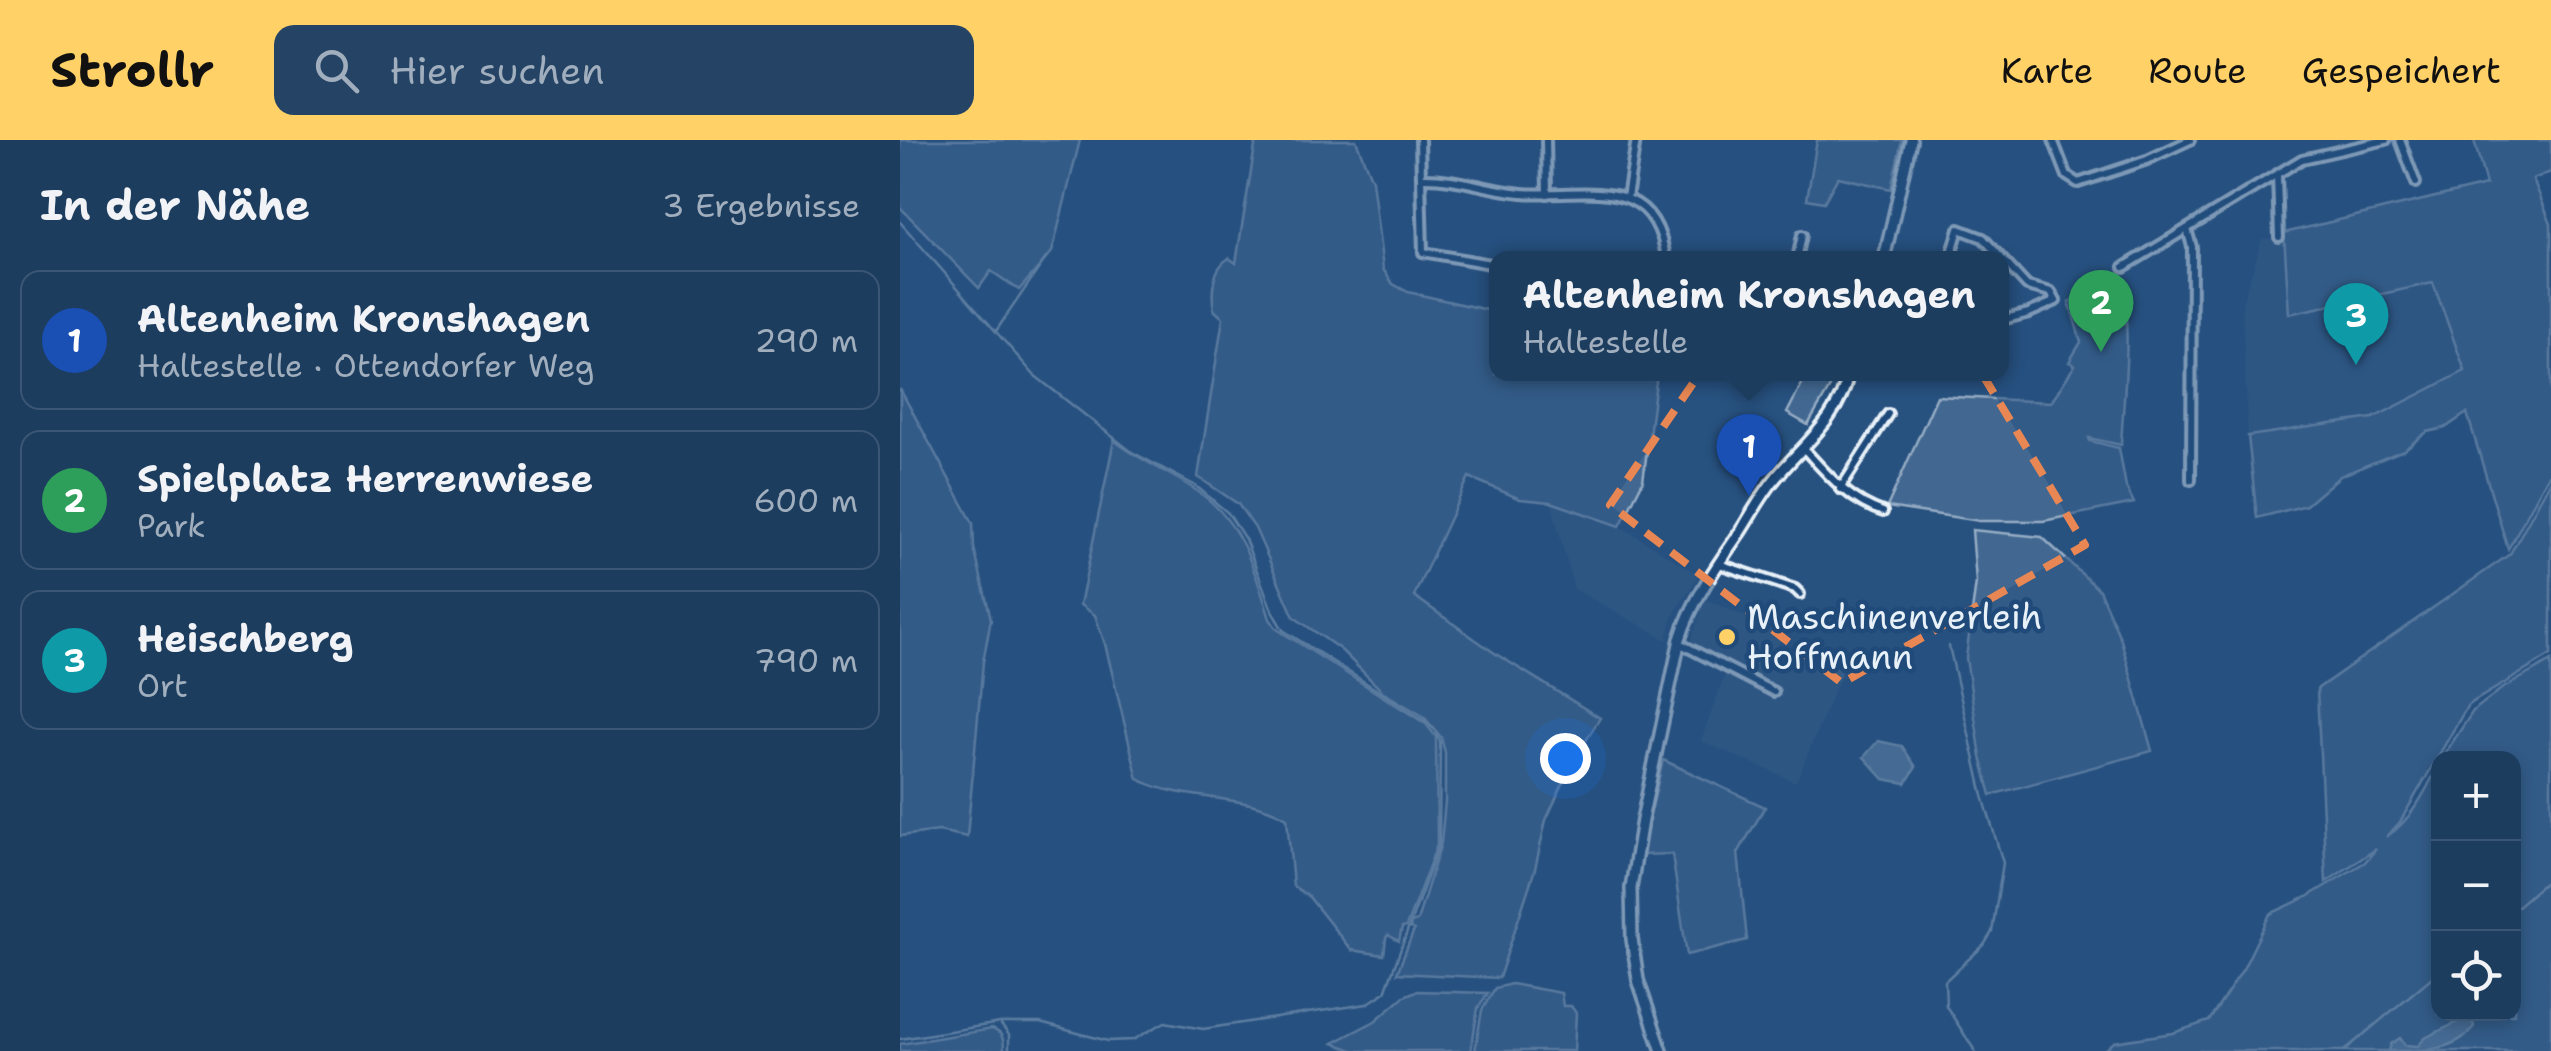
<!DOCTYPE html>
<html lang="de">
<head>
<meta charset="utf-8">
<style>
	:root { --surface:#1d3d5f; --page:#254465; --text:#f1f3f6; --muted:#a0aebd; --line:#3b5674; --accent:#ffd166 }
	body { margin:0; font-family:"Shantell Sans",sans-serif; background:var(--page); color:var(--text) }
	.controls { position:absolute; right:30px; bottom:30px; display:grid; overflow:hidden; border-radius:20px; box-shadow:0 5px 15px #0003 }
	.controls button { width:90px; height:90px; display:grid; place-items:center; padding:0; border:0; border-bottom:2px solid var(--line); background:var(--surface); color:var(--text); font:50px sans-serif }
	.you { position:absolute; left:665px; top:618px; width:35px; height:35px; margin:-25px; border:8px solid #fff; border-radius:50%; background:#1a73e8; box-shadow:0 0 0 15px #1a73e833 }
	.badge { display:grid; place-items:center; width:65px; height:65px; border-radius:50%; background:var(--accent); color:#fff; font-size:32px; font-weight:700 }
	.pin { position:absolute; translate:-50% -82px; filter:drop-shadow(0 2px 5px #0008) }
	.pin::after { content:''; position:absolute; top:52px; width:35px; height:30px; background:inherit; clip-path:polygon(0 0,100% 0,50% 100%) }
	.popup { position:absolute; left:589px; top:111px; width:520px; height:130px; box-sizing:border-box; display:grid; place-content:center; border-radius:20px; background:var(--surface); filter:drop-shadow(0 2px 8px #0005); font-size:32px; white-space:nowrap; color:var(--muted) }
	.popup b { font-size:38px; color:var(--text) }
	.popup::after { content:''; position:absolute; left:50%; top:100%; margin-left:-20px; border:20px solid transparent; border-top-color:var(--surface) }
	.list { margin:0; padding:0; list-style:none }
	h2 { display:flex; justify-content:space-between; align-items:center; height:130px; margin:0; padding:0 40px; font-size:42px }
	h2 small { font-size:32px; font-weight:400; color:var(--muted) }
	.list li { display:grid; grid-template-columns:65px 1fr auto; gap:30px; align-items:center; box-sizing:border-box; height:140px; margin:0 20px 20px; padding:0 20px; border:2px solid var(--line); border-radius:20px }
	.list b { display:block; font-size:38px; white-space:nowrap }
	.list p { margin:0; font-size:32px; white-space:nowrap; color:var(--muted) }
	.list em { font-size:32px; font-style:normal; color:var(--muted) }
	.icon { flex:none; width:55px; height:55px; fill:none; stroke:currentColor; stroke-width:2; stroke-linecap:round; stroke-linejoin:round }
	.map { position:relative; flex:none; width:1651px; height:911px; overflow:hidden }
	header { display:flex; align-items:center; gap:60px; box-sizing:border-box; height:140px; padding:0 50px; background:var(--accent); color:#111 }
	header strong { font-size:48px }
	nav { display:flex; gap:55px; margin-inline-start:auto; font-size:35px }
	.search { width:700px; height:90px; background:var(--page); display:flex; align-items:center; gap:25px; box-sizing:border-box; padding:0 35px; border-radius:20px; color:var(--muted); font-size:38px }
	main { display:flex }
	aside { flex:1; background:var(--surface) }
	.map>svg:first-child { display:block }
</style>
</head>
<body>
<header>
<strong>Strollr</strong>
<div class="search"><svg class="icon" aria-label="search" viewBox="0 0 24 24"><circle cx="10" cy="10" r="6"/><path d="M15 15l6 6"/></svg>Hier suchen</div>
<nav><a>Karte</a><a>Route</a><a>Gespeichert</a></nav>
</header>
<main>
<aside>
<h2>In der Nähe<small>3 Ergebnisse</small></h2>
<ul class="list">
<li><span class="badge" style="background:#1a4fb4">1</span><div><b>Altenheim Kronshagen</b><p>Haltestelle · Ottendorfer Weg</p></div><em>290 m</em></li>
<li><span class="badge" style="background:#2e9e5b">2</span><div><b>Spielplatz Herrenwiese</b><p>Park</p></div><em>600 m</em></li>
<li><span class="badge" style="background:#0f9aa8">3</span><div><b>Heischberg</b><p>Ort</p></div><em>790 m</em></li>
</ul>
</aside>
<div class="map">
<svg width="1651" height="911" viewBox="0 0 1651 911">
	<rect width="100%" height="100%" fill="#27517f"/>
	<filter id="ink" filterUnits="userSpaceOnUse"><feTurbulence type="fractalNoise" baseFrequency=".01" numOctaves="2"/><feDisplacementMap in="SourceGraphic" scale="20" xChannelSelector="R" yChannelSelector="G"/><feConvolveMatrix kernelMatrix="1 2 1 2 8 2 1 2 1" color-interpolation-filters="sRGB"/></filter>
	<g filter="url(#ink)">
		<g fill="#355d88">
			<polygon points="1384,97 1389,173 1533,143 1565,231 1473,278 1348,296 1342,164 1362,99"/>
			<polygon points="651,362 720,386 799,435 773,476 767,500 674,449"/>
			<polygon points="805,459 883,493 874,518 888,522 897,499 948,517 896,642 801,601 826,532 787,514"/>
		</g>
		<g fill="#436891" stroke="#96acc4" stroke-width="2.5">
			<polygon points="0,0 180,0 152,112 119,150 91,131 79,148 0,67"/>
			<path d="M356 0H456L472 40 483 129 493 144 508 152 596 172V234H757L743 341 720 386 651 362 620 359 569 337 514 456 596 514 700 578 674 620 646 680 635 729 599 838 497 833 514 790 510 788 511 783 517 781 541 703 545 661V613L541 597 523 576 484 553 441 510 394 477 355 388 338 364 298 337 323 178 314 170C311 153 312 128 329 118L336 123Z"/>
			<polygon points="917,0 1002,0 991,49 938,37 924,62 907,59"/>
			<polygon points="1574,0 1651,0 1651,32 1633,39 1651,84 1651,331 1608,409 1567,273 1545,288 1527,292 1504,310 1440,336 1406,365 1357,378 1348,296 1473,278 1565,231 1533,143 1389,174 1384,93 1586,45"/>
			<path d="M1221 135C1232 191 1224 248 1221 305L1189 298 1190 301 1219 308 1226 347 1234 363 1143 381H1080L987 367 1037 256 1151 262 1175 225 1169 222 1181 202 1169 162Z"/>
			<polygon points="905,238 933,242 908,285 887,273"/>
			<polygon points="0,249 73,383 74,408 91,479 83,522 67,697 39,691 0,696"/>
			<path d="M214 300C240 321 272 333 300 353 342 383 355 431 370 479L377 489 526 584 536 597 537 705 506 787 502 788 499 801 488 795 486 798 484 815 451 810 409 757 393 746 387 678C342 652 283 663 238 639L205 504 195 475 180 465Z"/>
			<path d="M1651 340V515L1568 565 1500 682 1486 697C1510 682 1526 651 1538 626V874H1614V618H1542L1573 571 1600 550 1651 521V911H1204L1214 902 1273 893 1309 881 1343 829 1370 774 1407 757 1465 722 1476 709 1426 742 1417 549 1610 414Z"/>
			<polygon points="1072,390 1142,397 1199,450 1221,500 1252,611 1091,655 1081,617 1066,518 1076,442"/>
			<polygon points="763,620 865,667 838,713 847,800 787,815 772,714 741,715"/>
			<polygon points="611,844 661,853 663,866 671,866 676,873 674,911 575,911 582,870 595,848"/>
			<polygon points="516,851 588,853 578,868 571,911 455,911 433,903 475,881 504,856"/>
			<path d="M92 889C103 893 104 899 104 911H0V904Z"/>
		</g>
		<g fill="#6b8aaa" stroke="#9db3c9" stroke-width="2.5">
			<polygon points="978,601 1002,606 1016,627 1006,643 984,639 964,617"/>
			<path d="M1564 879H1571L1574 886C1558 911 1522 911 1489 911L1491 904 1500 898 1505 905 1518 906 1525 898Z"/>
		</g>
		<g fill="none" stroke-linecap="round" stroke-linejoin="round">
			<g stroke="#9db3c9" stroke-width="2.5">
				<polyline points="0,82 134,235 232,312 296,346 328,373 345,399 373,473 383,490 524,580 535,590 540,602 539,705 485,852 467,864 303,889 265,882 233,900 208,901 140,883 100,883 0,899"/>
				<polyline points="96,191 146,118"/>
				<polyline points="1049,506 1083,656 1103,723 1092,792 1084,805 1045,841 1046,866 1075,911"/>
				<polyline points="1614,769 1651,737"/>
				<polyline points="101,885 109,895 109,911"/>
				<polyline points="1444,911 1538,832"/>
			</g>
			<defs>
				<g id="street">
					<polyline points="520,0 523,112 596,125"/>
					<polyline points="646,0 647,54"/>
					<polyline points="1153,0 1167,36 1178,43 1247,20 1290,0"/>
					<polyline points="1500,0 1516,43"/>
					<polyline points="1377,35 1379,97"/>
					<path d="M522 38C556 37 588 50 622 53 682 58 755 30 766 119"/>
					<polyline points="727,58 736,0"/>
					<polyline points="1287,89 1292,107 1291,340"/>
					<polyline points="897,119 902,95"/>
					<polyline points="1050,119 1059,89 1083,98 1127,146 1151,152 1156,161 1129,173 1102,180"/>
					<polyline points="1224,127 1402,19 1486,0"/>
					<path d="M904 309C929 336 948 360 983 372"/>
					<polyline points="940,349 988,274"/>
					<polyline points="819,424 895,449 900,454"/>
					<polyline points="779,503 874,552"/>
				</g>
				<g id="secondary">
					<polyline points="984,119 1011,0"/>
					<path d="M762 911 738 840 732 799 731 748 742 680 780 499C792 460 817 426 840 392 851 375 861 356 874 340 900 307 940 279 948 234"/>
				</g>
			</defs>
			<use href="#street" stroke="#e8f1f8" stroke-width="14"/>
			<use href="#secondary" stroke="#e8f1f8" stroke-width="16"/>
			<use href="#street" stroke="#1f4a7a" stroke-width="6"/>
			<use href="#secondary" stroke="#1f4a7a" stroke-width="9"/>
		</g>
	</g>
	<path d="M0 0H1651V911H0ZM873 126 1039 162 1185 405 942 543 710 365Z" fill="#27517f" fill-opacity=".55" fill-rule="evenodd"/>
	<path fill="none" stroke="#e88753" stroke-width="8" stroke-dasharray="20 12" stroke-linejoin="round" d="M873 126 1039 162 1185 405 942 543 710 365Z"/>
	<circle fill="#ffd166" stroke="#1f4a7a" stroke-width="4" cx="827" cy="497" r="10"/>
	<g text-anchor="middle" stroke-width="9" stroke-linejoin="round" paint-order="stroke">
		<g font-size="35" fill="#e8f1f8" stroke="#1f4a7a" text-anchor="start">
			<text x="847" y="489">Maschinenverleih<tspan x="847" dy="40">Hoffmann</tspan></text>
		</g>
	</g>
</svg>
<div class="controls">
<button>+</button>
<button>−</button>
<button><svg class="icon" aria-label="locate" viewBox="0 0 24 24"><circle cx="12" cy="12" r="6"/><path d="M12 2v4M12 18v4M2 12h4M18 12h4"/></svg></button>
</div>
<div class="you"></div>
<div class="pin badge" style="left:849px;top:356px;background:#1a4fb4">1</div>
<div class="popup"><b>Altenheim Kronshagen</b>Haltestelle</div>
<div class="pin badge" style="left:1201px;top:212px;background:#2e9e5b">2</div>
<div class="pin badge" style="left:1456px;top:225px;background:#0f9aa8">3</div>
</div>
</main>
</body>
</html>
